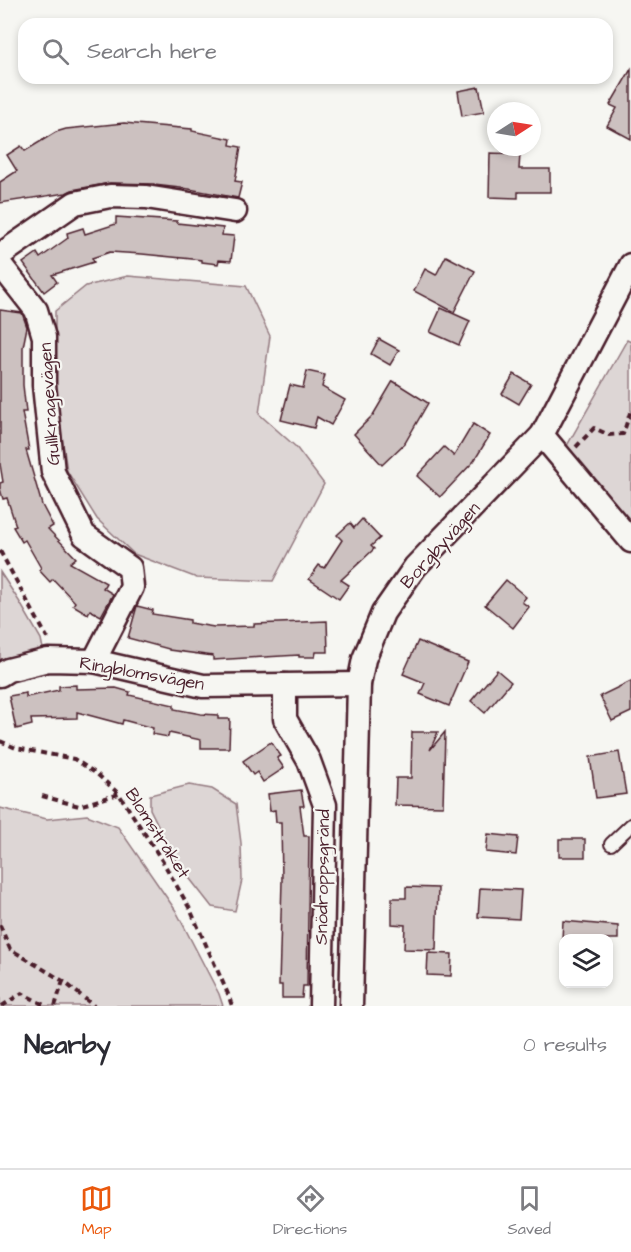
<!DOCTYPE html>
<html lang="en">
<head>
<meta charset="utf-8">
<style>
	:root { --surface:#fff; --page:#f7f7f7; --text:#2b2b33; --muted:#7c7c81; --line:#e1e1e2; --accent:#ea580c }
	body { margin:0; font-family:"Architects Daughter",sans-serif; background:var(--page); color:var(--text) }
	.controls { position:absolute; right:18px; bottom:18px; display:grid; overflow:hidden; border-radius:12px; box-shadow:0 3px 9px #0003 }
	.controls button { width:54px; height:54px; display:grid; place-items:center; padding:0; border:0; border-bottom:2px solid var(--line); background:var(--surface); color:var(--text); font:30px sans-serif }
	.compass { position:absolute; left:487px; top:102px; width:54px; height:54px; border-radius:50%; background:var(--surface); box-shadow:0 3px 9px #0003; rotate:78deg }
	.list { margin:0; padding:0; list-style:none }
	h2 { display:flex; justify-content:space-between; align-items:center; height:78px; margin:0; padding:0 24px; font-size:26px }
	h2 small { font-size:20px; font-weight:400; color:var(--muted) }
	.icon { flex:none; width:33px; height:33px; fill:none; stroke:currentColor; stroke-width:2; stroke-linecap:round; stroke-linejoin:round }
	.map { position:relative; flex:none; width:631px; height:1006px; overflow:hidden }
	.search { position:absolute; background:var(--surface); box-shadow:0 3px 9px #0003; left:18px; right:18px; top:18px; height:66px; display:flex; align-items:center; gap:15px; box-sizing:border-box; padding:0 21px; border-radius:18px; color:var(--muted); font-size:22px }
	.sheet { height:162px; background:var(--surface) }
	nav { display:flex; justify-content:space-around; align-items:center; box-sizing:border-box; height:84px; border-top:2px solid var(--line); background:var(--surface); font-size:16px; color:var(--muted) }
	nav a { display:grid; justify-items:center; gap:3px }
	nav .on { color:var(--accent) }
	.map>svg:first-child { display:block }
</style>
</head>
<body>
<div class="map">
<svg width="631" height="1006" viewBox="0 0 631 1006">
	<rect width="100%" height="100%" fill="#f6f6f2"/>
	<filter id="ink" filterUnits="userSpaceOnUse"><feTurbulence type="fractalNoise" baseFrequency=".0167" numOctaves="2"/><feDisplacementMap in="SourceGraphic" scale="12" xChannelSelector="R" yChannelSelector="G"/><feConvolveMatrix kernelMatrix="1 2 1 2 8 2 1 2 1" color-interpolation-filters="sRGB"/></filter>
	<g filter="url(#ink)">
		<g fill="#ddd6d5" stroke="#947a80" stroke-width="1.5">
			<polygon points="128,276 246,286 270,336 259,414 296,447 324,484 273,581 197,578 134,554 97,519 67,471 55,389 55,311 86,286"/>
			<polygon points="627,340 631,342 631,528 564,451"/>
			<polygon points="0,572 19,601 41,639 44,654 0,667"/>
			<polygon points="189,785 212,789 236,804 241,843 242,880 235,911 212,907 176,861 150,809 150,795"/>
			<polygon points="0,808 47,819 87,815 118,827 176,911 219,994 223,1006 0,1006"/>
		</g>
		<g fill="#ccc1c0" stroke="#4a1f2b" stroke-width="1.5">
			<polygon points="631,69 631,139 607,126 617,108 610,105"/>
			<polygon points="479,87 484,112 462,116 458,91"/>
			<polygon points="124,123 192,129 192,131 231,139 230,145 241,147 235,181 242,182 238,198 189,189 154,185 154,184 110,183 72,190 66,193 0,203 0,182 17,171 7,155 21,146 25,151 56,132 66,129"/>
			<polygon points="490,153 520,154 519,169 550,169 550,192 518,192 518,198 489,197"/>
			<polygon points="116,217 177,221 177,223 223,228 222,235 234,236 231,261 219,260 218,264 202,262 202,260 142,254 110,252 92,258 94,262 52,275 57,282 44,292 23,263 37,253 40,258 68,238 67,233 83,228 85,234 116,224"/>
			<polygon points="446,256 475,271 454,312 414,291 425,269 436,275"/>
			<polygon points="441,308 470,321 459,345 430,332"/>
			<polygon points="0,310 22,313 27,327 23,347 23,385 26,412 22,412 29,450 26,450 42,505 53,526 48,529 76,558 70,563 106,583 103,588 113,594 101,616 90,610 88,614 73,605 75,602 53,579 50,582 39,570 41,568 25,540 22,542 13,527 16,526 7,498 3,499 0,489 0,483 3,482 0,464"/>
			<polygon points="379,339 399,350 390,365 371,354"/>
			<polygon points="307,371 325,375 322,387 345,400 331,425 317,417 314,428 281,420 290,385 303,388"/>
			<polygon points="514,374 531,384 519,404 502,394"/>
			<polygon points="393,381 428,403 405,443 382,465 354,434 373,415"/>
			<polygon points="473,424 490,435 474,461 440,497 417,476 444,447 454,456"/>
			<polygon points="362,519 380,538 371,546 374,549 341,580 349,585 339,599 309,579 319,565 324,568 342,540 337,535 350,523 354,528"/>
			<polygon points="506,580 526,597 522,602 529,607 513,628 485,605"/>
			<polygon points="137,606 153,610 152,614 190,620 190,623 214,627 254,626 254,624 327,621 328,652 316,652 315,657 299,657 299,655 213,660 213,656 169,650 169,649 128,638"/>
			<polygon points="418,641 468,662 449,706 420,694 425,683 403,674"/>
			<polygon points="497,670 511,682 485,713 471,701"/>
			<polygon points="631,681 631,712 612,721 600,696"/>
			<polygon points="76,685 76,689 116,688 130,692 129,695 174,705 174,709 201,714 218,715 218,719 230,719 229,748 201,748 201,740 169,733 168,737 152,734 153,728 123,720 122,724 77,712 77,718 31,719 32,725 16,729 9,696 26,693 26,697 59,690 59,686"/>
			<polygon points="412,732 438,732 430,750 445,732 443,806 395,805 396,778 411,778"/>
			<polygon points="271,742 281,756 277,758 284,768 263,782 257,772 253,775 243,761"/>
			<polygon points="619,752 626,794 596,798 590,757"/>
			<polygon points="301,790 304,806 300,806 304,836 309,836 307,986 303,986 302,998 282,998 282,985 279,985 282,881 281,822 276,822 275,810 270,811 268,794"/>
			<polygon points="488,834 518,837 516,855 486,852"/>
			<rect x="559" y="839" width="26" height="18"/>
			<polygon points="406,887 438,888 436,950 404,949 405,925 392,924 392,898 406,898"/>
			<polygon points="480,888 521,890 519,919 478,917"/>
			<polygon points="563,921 618,926 618,939 562,939"/>
			<polygon points="428,953 452,954 451,976 427,975"/>
		</g>
		<g fill="none" stroke-linecap="round" stroke-linejoin="round">
			<defs>
				<polyline id="lane" points="611,844 631,825"/>
				<g id="street">
					<polyline points="0,255 75,203 110,196 146,197 235,211"/>
					<polyline points="0,264 36,310 44,337 44,385 53,472 84,535 130,568 132,587 94,661"/>
					<polyline points="542,435 631,541"/>
					<polyline points="0,675 8,670 48,660 94,661 203,686 359,684"/>
					<polyline points="285,685 285,719 309,761 325,805 321,1006"/>
					<polyline points="351,1006 359,684 364,659 383,613 415,567 542,435 631,265"/>
				</g>
			</defs>
			<use href="#lane" stroke="#4a1f2b" stroke-width="16"/>
			<use href="#street" stroke="#4a1f2b" stroke-width="27"/>
			<g stroke="#4a1f2b" stroke-width="4" stroke-dasharray="6 4.5" stroke-linecap="butt">
				<polyline points="576,447 594,428 609,435 623,434 631,410"/>
				<polyline points="0,551 48,639"/>
				<polyline points="0,741 16,748 74,759 97,774 119,794 163,862 190,909 228,994 232,1006"/>
				<polyline points="42,796 79,806 119,794"/>
				<polyline points="0,925 10,949 63,981 94,1006"/>
				<polyline points="2,1006 22,993 46,1006"/>
				<polyline points="55,1006 63,981"/>
			</g>
			<use href="#lane" stroke="#f6f6f2" stroke-width="12"/>
			<use href="#street" stroke="#f6f6f2" stroke-width="22"/>
		</g>
	</g>
	<g text-anchor="middle" stroke-width="4.5" stroke-linejoin="round" paint-order="stroke">
		<g font-size="18" fill="#4a1f2b" stroke="#f6f6f2">
			<text transform="translate(49 404) rotate(-94)" y="6">Gullkragevägen</text>
			<text transform="translate(440 545) rotate(-48)" y="6">Borgbyvägen</text>
			<text transform="translate(142 673) rotate(10)" y="6">Ringblomsvägen</text>
			<text transform="translate(158 833) rotate(57)" y="6">Blomstråket</text>
			<text transform="translate(322 877) rotate(-89)" y="6">Snödroppsgränd</text>
		</g>
	</g>
</svg>
<div class="controls">
<button><svg class="icon" aria-label="layers" viewBox="0 0 24 24"><path d="M12 4l9 5-9 5-9-5zM3 14l9 5 9-5"/></svg></button>
</div>
<svg class="compass" viewBox="-18 -18 36 36"><path d="M0-13l5 13h-10z" fill="#e53935"/><path d="M0 13l5-13h-10z" fill="#7c7c81"/></svg>
<div class="search"><svg class="icon" aria-label="search" viewBox="0 0 24 24"><circle cx="10" cy="10" r="6"/><path d="M15 15l6 6"/></svg>Search here</div>
</div>
<section class="sheet">
<h2>Nearby<small>0 results</small></h2>
<ul class="list">
</ul>
</section>
<nav>
<a class="on"><svg class="icon" aria-label="map" viewBox="0 0 24 24"><path d="M3 6l6-2 6 2 6-2v14l-6 2-6-2-6 2zM9 4v14M15 6v14"/></svg>Map</a>
<a><svg class="icon" aria-label="directions" viewBox="0 0 24 24"><path d="M12 3l9 9-9 9-9-9zM9 14v-3h6M13 9l2 2-2 2"/></svg>Directions</a>
<a><svg class="icon" aria-label="saved" viewBox="0 0 24 24"><path d="M7 4h10v16l-5-4-5 4z"/></svg>Saved</a>
</nav>
</body>
</html>
